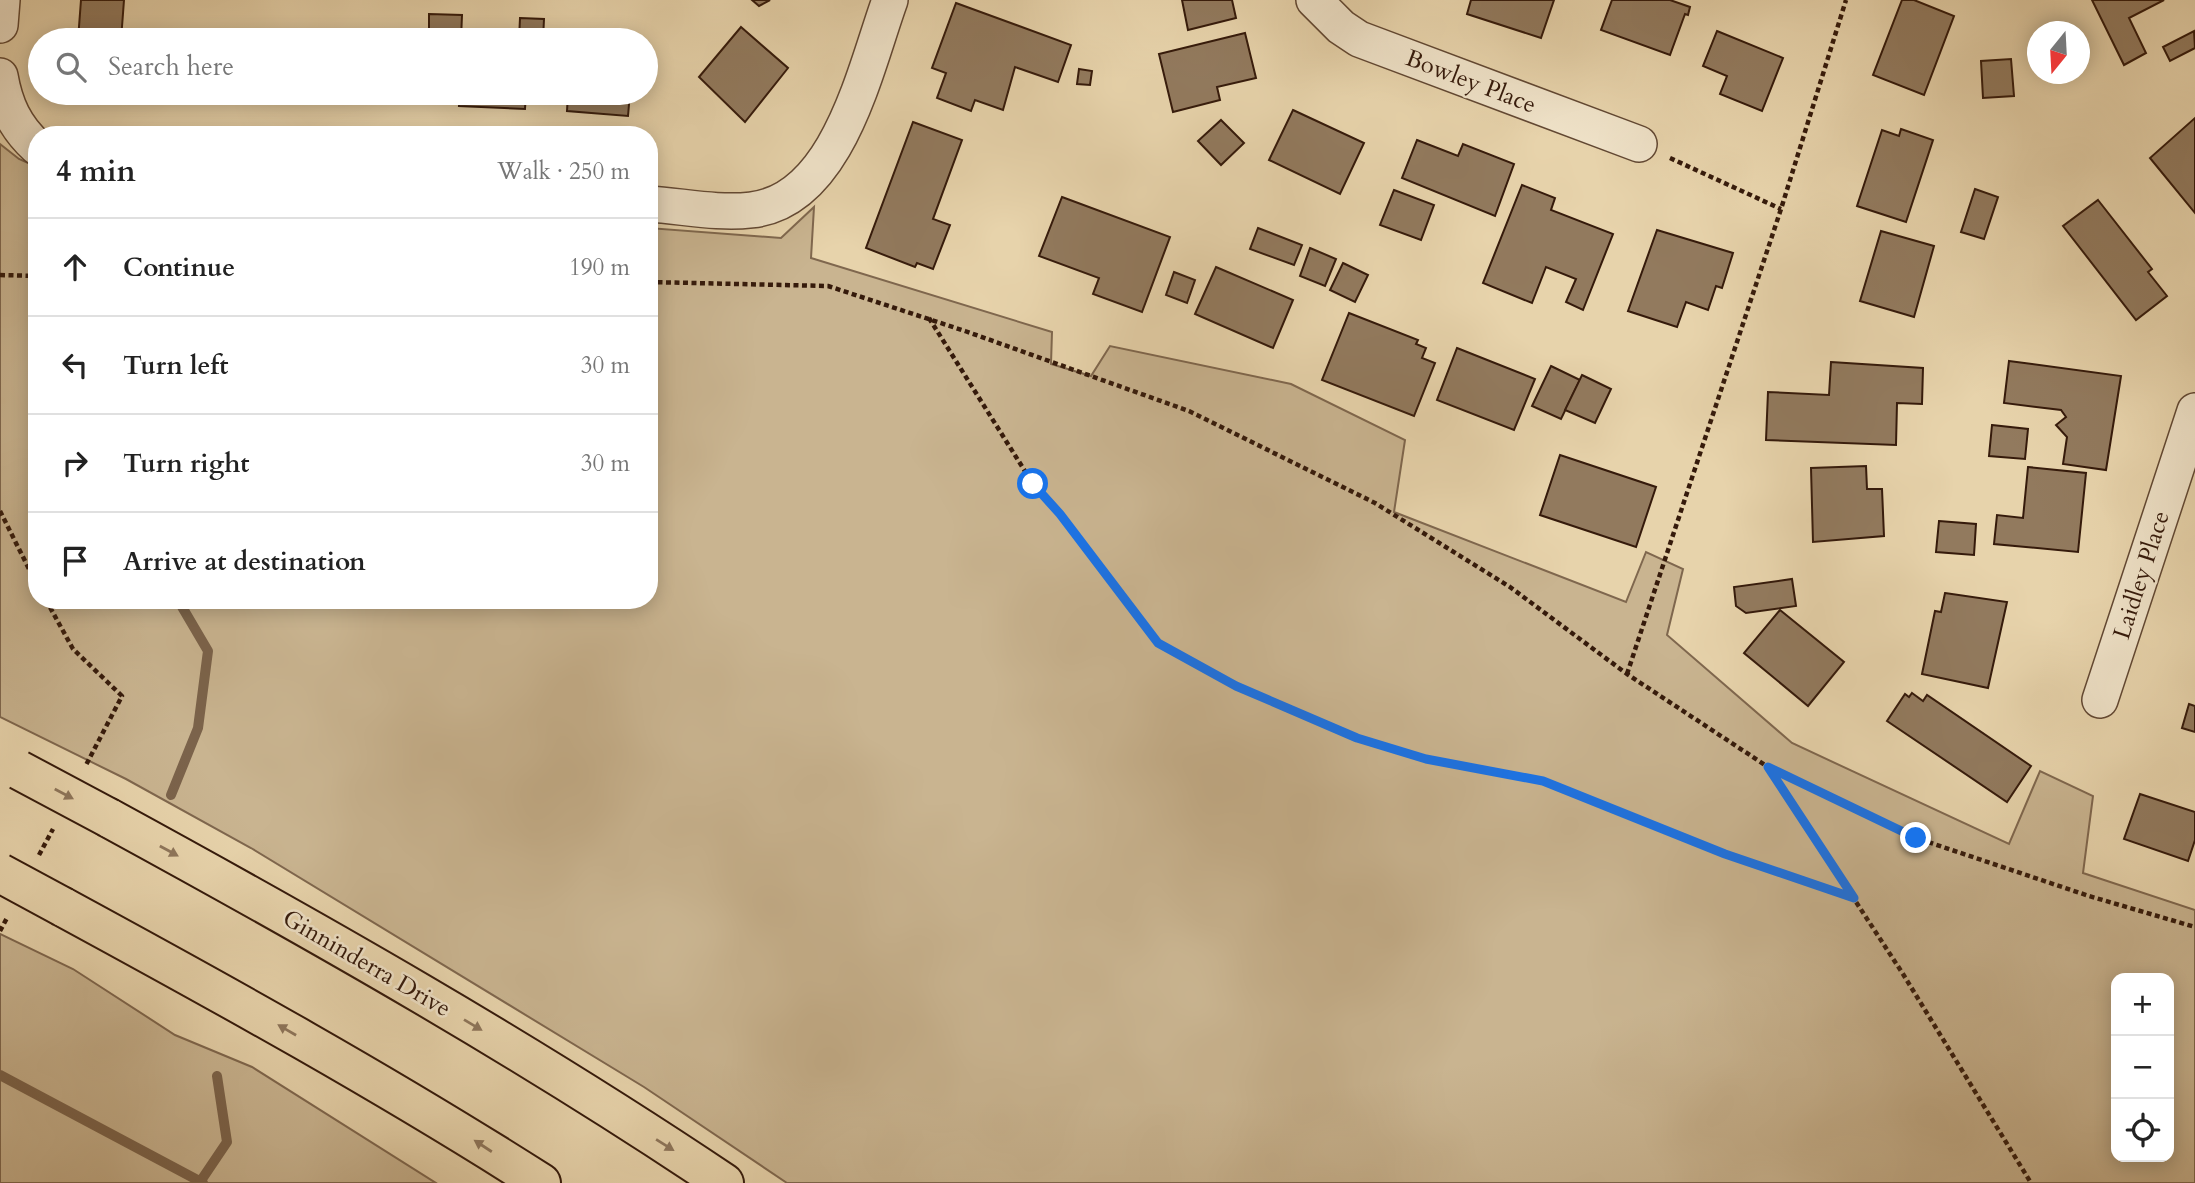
<!DOCTYPE html>
<html lang="en">
<head>
<meta charset="utf-8">
<style>
	:root { --surface:#fff; --page:#f2f2f2; --text:#222; --muted:#767676; --line:#e0e0e0 }
	body { margin:0; font-family:Cardo,serif; background:var(--page); color:var(--text) }
	.controls { position:absolute; right:21px; bottom:21px; display:grid; overflow:hidden; border-radius:14px; box-shadow:0 4px 18px #0003 }
	.controls button { width:63px; height:63px; display:grid; place-items:center; padding:0; border:0; border-bottom:2px solid var(--line); background:var(--surface); color:var(--text); font:35px sans-serif }
	.compass { position:absolute; left:2027px; top:21px; width:63px; height:63px; border-radius:50%; background:var(--surface); box-shadow:0 4px 18px #0003; rotate:198deg }
	.stop { position:absolute; width:21px; height:21px; margin:-16px; border:5px solid #1a73e8; border-radius:50%; background:#fff }
	.stop.end { background:#1a73e8; border-color:#fff; box-shadow:0 2px 7px #0008 }
	.list { margin:0; padding:0; list-style:none }
	h2 { display:flex; justify-content:space-between; align-items:center; height:91px; margin:0; padding:0 28px; font-size:30px }
	h2 small { font-size:23px; font-weight:400; color:var(--muted) }
	.list li { display:grid; grid-template-columns:46px 1fr auto; gap:21px; align-items:center; box-sizing:border-box; height:98px; padding:0 28px; border-top:2px solid var(--line) }
	.list b { display:block; font-size:26px; white-space:nowrap }
	.list em { font-size:23px; font-style:normal; color:var(--muted) }
	.icon { flex:none; width:38px; height:38px; fill:none; stroke:currentColor; stroke-width:2; stroke-linecap:round; stroke-linejoin:round }
	.map { position:relative; flex:none; width:2195px; height:1183px; overflow:hidden }
	.search { position:absolute; background:var(--surface); box-shadow:0 4px 18px #0003; left:28px; top:28px; width:630px; height:77px; display:flex; align-items:center; gap:18px; box-sizing:border-box; padding:0 24px; border-radius:38px; color:var(--muted); font-size:26px }
	.panel { position:absolute; background:var(--surface); box-shadow:0 4px 18px #0003; left:28px; top:126px; width:630px; height:483px; border-radius:28px }
	.map>svg:first-child { display:block }
</style>
</head>
<body>
<div class="map">
<svg width="2195" height="1183" viewBox="0 0 2195 1183">
	<rect width="100%" height="100%" fill="#e7d3ab"/>
	<filter id="stains"><feTurbulence type="fractalNoise" baseFrequency=".00286" numOctaves="4"/><feColorMatrix values="0 0 0 0 .2 0 0 0 0 .09 0 0 0 0 .02 0 0 0 .5 -.17"/></filter>
	<radialGradient id="worn" r=".72"><stop offset=".6" stop-color="#630" stop-opacity="0"/><stop offset="1" stop-color="#630" stop-opacity=".3"/></radialGradient>
	<g fill="#c9b490" stroke="#7f674e" stroke-width="2" fill-rule="evenodd">
		<path d="M0 144 19 159 37 167V600H649V228L781 238 814 207 811 258 1052 332 1051 364 1091 376 1110 346 1291 384 1405 440 1394 512 1626 602 1646 552 1683 569 1667 635 1792 743 2009 844 2040 771 2093 796 2083 873 2195 910V1183H787L644 1087 251 848 126 779 0 717ZM2116 978H2169V1157H2116Z"/>
		<polygon points="0,934 73,969 175,1035 252,1067 436,1183 0,1183"/>
	</g>
	<g fill="none" stroke-linecap="round" stroke-linejoin="round">
		<g stroke="#7b634b" stroke-width="10">
			<polyline points="171,795 198,728 208,651 178,600"/>
			<polyline points="0,1075 203,1183"/>
			<polyline points="200,1182 227,1142 217,1076"/>
		</g>
	</g>
	<g fill="#927a5e" stroke="#351a0b" stroke-width="2">
		<polygon points="81,0 124,0 121,40 78,40"/>
		<polygon points="752,0 770,0 759,6"/>
		<polygon points="1182,0 1232,0 1236,18 1188,30"/>
		<polygon points="1471,0 1554,0 1541,38 1467,14"/>
		<polygon points="1612,0 1670,0 1690,7 1688,15 1685,14 1670,55 1601,30"/>
		<polygon points="1902,0 1914,0 1954,16 1924,95 1873,75"/>
		<polygon points="2092,0 2164,0 2129,18 2146,53 2124,65"/>
		<polygon points="956,3 1071,45 1058,82 1015,67 1003,110 975,100 971,111 937,98 946,73 932,68"/>
		<polygon points="429,14 462,15 461,40 429,40"/>
		<polygon points="520,18 544,19 543,40 519,40"/>
		<polygon points="741,27 788,68 745,122 699,77"/>
		<polygon points="1717,31 1783,58 1762,111 1720,94 1727,76 1703,66"/>
		<polygon points="2194,31 2195,48 2170,61 2163,47"/>
		<polygon points="1245,33 1256,78 1217,87 1220,100 1173,112 1159,54"/>
		<polygon points="2011,59 2014,96 1983,98 1981,61"/>
		<polygon points="1079,69 1092,71 1090,85 1077,84"/>
		<polygon points="347,93 409,93 408,104 346,99"/>
		<polygon points="460,93 526,93 525,109 459,106"/>
		<polygon points="568,93 630,93 628,116 567,111"/>
		<polygon points="1293,110 1364,143 1340,194 1269,160"/>
		<polygon points="2195,118 2195,213 2150,158"/>
		<polygon points="1221,120 1244,143 1221,165 1198,141"/>
		<polygon points="913,122 962,140 933,219 950,225 933,269 917,263 915,267 866,248"/>
		<polygon points="1901,129 1933,140 1906,222 1857,206 1882,130 1899,136"/>
		<polygon points="1417,140 1458,156 1463,144 1514,164 1495,216 1402,178"/>
		<polygon points="1522,185 1555,198 1551,210 1613,234 1583,310 1566,302 1576,279 1546,267 1532,303 1483,283"/>
		<polygon points="1975,189 1998,197 1984,239 1961,232"/>
		<polygon points="1394,190 1434,205 1421,240 1380,225"/>
		<polygon points="1062,197 1170,237 1142,312 1093,294 1099,278 1039,256"/>
		<polygon points="2098,200 2152,269 2148,272 2167,296 2136,320 2063,226"/>
		<polygon points="1258,228 1302,245 1294,265 1250,249"/>
		<polygon points="1657,230 1733,253 1722,288 1716,286 1708,310 1686,302 1677,327 1628,311"/>
		<polygon points="1881,231 1934,246 1914,317 1860,301"/>
		<polygon points="1310,248 1336,259 1325,286 1300,276"/>
		<polygon points="1343,263 1368,275 1355,302 1330,290"/>
		<polygon points="1216,267 1293,300 1273,348 1195,314"/>
		<polygon points="1174,272 1195,280 1187,303 1166,295"/>
		<polygon points="1349,313 1418,340 1416,344 1426,348 1422,358 1435,363 1414,416 1322,380"/>
		<polygon points="1457,348 1535,379 1514,430 1437,400"/>
		<polygon points="2009,361 2121,376 2106,470 2063,464 2067,437 2056,425 2066,417 2061,410 2004,403"/>
		<polygon points="1831,362 1923,368 1922,404 1897,403 1896,445 1766,440 1768,392 1829,395"/>
		<polygon points="1551,366 1580,380 1561,419 1532,406"/>
		<polygon points="1582,375 1611,389 1595,423 1565,410"/>
		<polygon points="1992,425 2028,429 2025,459 1989,456"/>
		<polygon points="1560,455 1656,487 1636,547 1540,515"/>
		<polygon points="1866,466 1867,489 1882,489 1884,536 1813,542 1811,468"/>
		<polygon points="2028,467 2086,473 2078,552 1994,544 1997,515 2023,518"/>
		<polygon points="1939,521 1976,524 1974,555 1936,552"/>
		<polygon points="1792,579 1796,606 1746,613 1736,606 1734,587"/>
		<polygon points="1945,593 2007,602 1988,688 1922,674 1935,611 1941,612"/>
		<polygon points="1780,610 1844,662 1808,706 1744,653"/>
		<polygon points="1912,693 1923,701 1927,695 2031,766 2007,802 1887,721 1905,694 1909,697"/>
		<polygon points="2189,704 2195,706 2195,732 2182,728"/>
		<polygon points="2140,794 2195,812 2195,840 2188,861 2124,839"/>
	</g>
	<g fill="none" stroke-linecap="round" stroke-linejoin="round">
		<defs>
			<g id="minor">
				<polyline points="1314,0 1341,27 1359,39 1639,144"/>
				<polyline points="0,25 2,0"/>
				<path d="M0 76C5 105 15 127 37 147"/>
				<path d="M649 204C682 206 718 214 751 210 838 201 865 69 890 0"/>
				<polyline points="2100,700 2195,411"/>
			</g>
			<g id="major">
				<path d="M109 818C318 932 526 1050 724 1183"/>
				<path d="M63 907C225 995 386 1084 541 1183"/>
			</g>
		</defs>
		<use href="#minor" stroke="#624833" stroke-width="38"/>
		<use href="#major" stroke="#351a0b" stroke-width="42"/>
		<g stroke="#351a0b" stroke-width="4.5" stroke-dasharray="5 3.5" stroke-linecap="butt">
			<polyline points="1670,158 1781,209"/>
			<polyline points="0,275 37,276"/>
			<polyline points="649,282 828,286 965,331 1189,411 1375,503 1510,587 1627,674 1768,767 1916,838 2089,896 2195,927"/>
			<polyline points="929,318 1033,484 1060,514 1158,643 1236,686 1357,738 1426,759 1543,781 1725,854 1854,898"/>
			<polyline points="0,511 37,585"/>
			<polyline points="46,600 73,649 122,696 86,765"/>
			<polyline points="1627,674 1781,209 1846,0"/>
			<polyline points="1768,767 1903,974 2031,1183"/>
			<polyline points="39,855 53,829"/>
			<polyline points="0,931 8,916"/>
		</g>
		<use href="#minor" stroke="#efe2c8" stroke-width="35"/>
		<use href="#major" stroke="#e7d3ab" stroke-width="38"/>
		<defs>
			<g id="major-bridge">
				<polyline points="19,770 109,818"/>
				<polyline points="0,873 63,907"/>
			</g>
		</defs>
		<use href="#major-bridge" stroke="#351a0b" stroke-width="42" stroke-linecap="butt"/>
		<use href="#major-bridge" stroke="#e7d3ab" stroke-width="38"/>
	</g>
	<defs><path id="oneway-solid" d="M-6-.8H1V-3.2L6.5 0L1 3.2V.8H-6Z" transform="scale(1.75)"/></defs>
	<g fill="#8e765b">
		<use href="#oneway-solid" transform="translate(64 794) rotate(28)"/>
		<use href="#oneway-solid" transform="translate(169 851) rotate(29)"/>
		<use href="#oneway-solid" transform="translate(473 1025) rotate(31)"/>
		<use href="#oneway-solid" transform="translate(287 1030) rotate(-150)"/>
		<use href="#oneway-solid" transform="translate(665 1145) rotate(32)"/>
		<use href="#oneway-solid" transform="translate(483 1146) rotate(-147)"/>
	</g>
	<g fill="none" stroke-linecap="round" stroke-linejoin="round">
		<polyline stroke="#1a73e8" stroke-width="9" points="1033,484 1060,514 1158,643 1236,686 1357,738 1426,759 1543,781 1725,854 1854,898 1768,767 1916,838"/>
	</g>
	<g text-anchor="middle" stroke-width="5" stroke-linejoin="round" paint-order="stroke">
		<g font-size="24" fill="#351a0b" stroke="#efe2c8">
			<text transform="translate(1471 81) rotate(21)" y="8">Bowley Place</text>
			<text transform="translate(2141 575) rotate(-72)" y="8">Laidley Place</text>
			<text transform="translate(367 963) rotate(30)" y="8">Ginninderra Drive</text>
		</g>
	</g>
	<rect width="100%" height="100%" filter="url(#stains)"/>
	<rect width="100%" height="100%" fill="url(#worn)"/>
</svg>
<div class="controls">
<button>+</button>
<button>−</button>
<button><svg class="icon" aria-label="locate" viewBox="0 0 24 24"><circle cx="12" cy="12" r="6"/><path d="M12 2v4M12 18v4M2 12h4M18 12h4"/></svg></button>
</div>
<svg class="compass" viewBox="-18 -18 36 36"><path d="M0-13l5 13h-10z" fill="#e53935"/><path d="M0 13l5-13h-10z" fill="#767676"/></svg>
<div class="stop" style="left:1033px;top:484px"></div>
<div class="stop end" style="left:1916px;top:838px"></div>
<div class="search"><svg class="icon" aria-label="search" viewBox="0 0 24 24"><circle cx="10" cy="10" r="6"/><path d="M15 15l6 6"/></svg>Search here</div>
<section class="panel">
<h2>4 min<small>Walk · 250 m</small></h2>
<ul class="list">
<li><svg class="icon" aria-label="ahead" viewBox="0 0 24 24"><path d="M12 20V5M6 11l6-6 6 6"/></svg><div><b>Continue</b></div><em>190 m</em></li>
<li><svg class="icon" aria-label="left" viewBox="0 0 24 24"><path d="M17 20v-9H6M10 6l-5 5 5 5"/></svg><div><b>Turn left</b></div><em>30 m</em></li>
<li><svg class="icon" aria-label="right" viewBox="0 0 24 24"><path d="M7 20v-9h11M14 6l5 5-5 5"/></svg><div><b>Turn right</b></div><em>30 m</em></li>
<li><svg class="icon" aria-label="arrive" viewBox="0 0 24 24"><path d="M6 21V4h12l-3 4 3 4H6"/></svg><div><b>Arrive at destination</b></div></li>
</ul>
</section>
</div>
</body>
</html>
